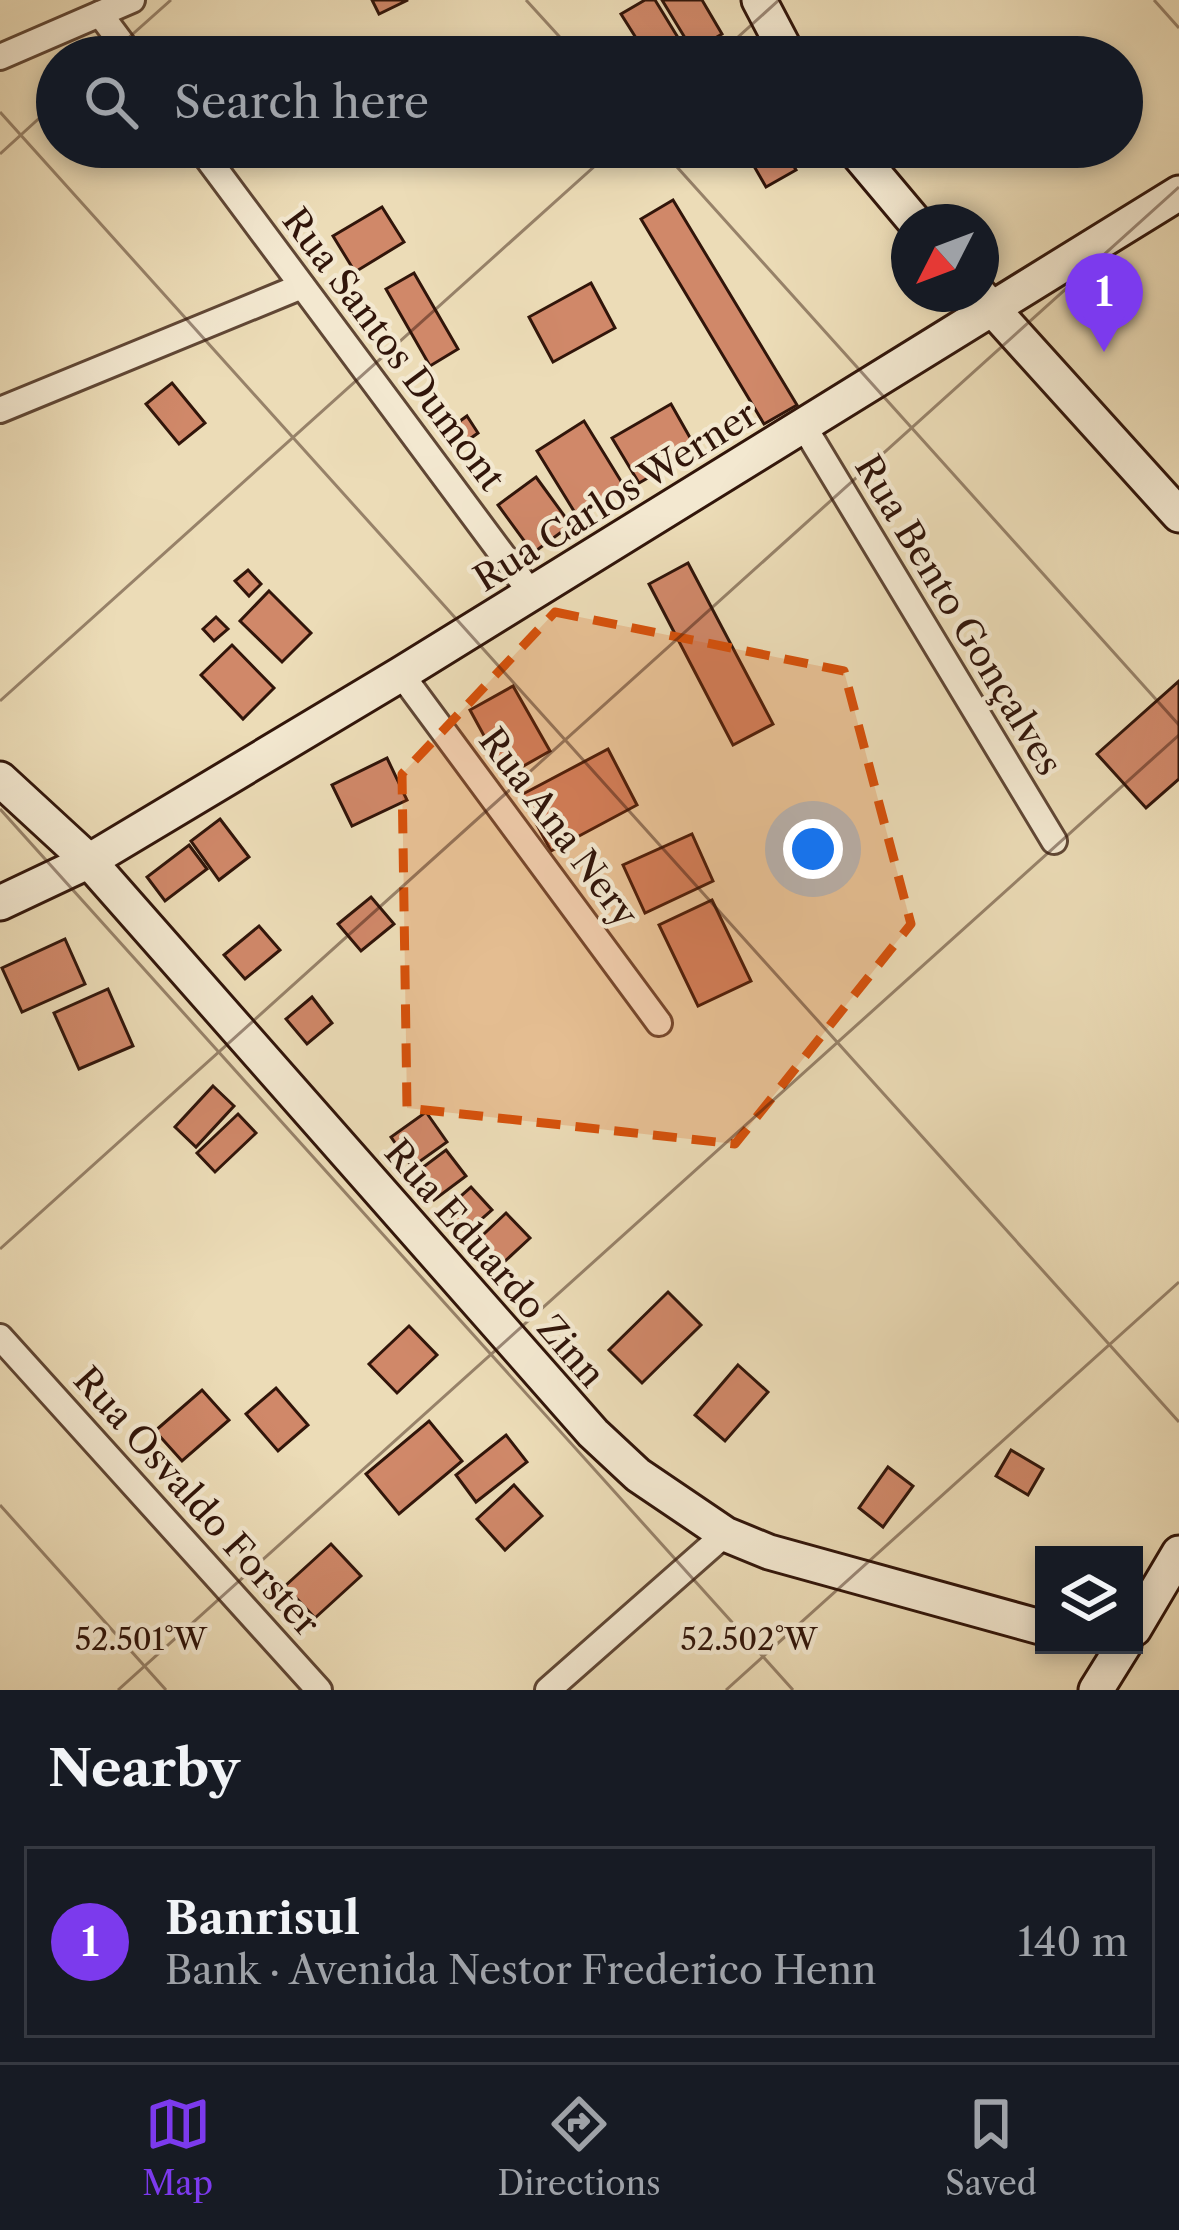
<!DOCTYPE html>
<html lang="en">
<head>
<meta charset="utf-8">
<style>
	:root { --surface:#171b24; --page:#20242c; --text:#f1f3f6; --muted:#9ea1a6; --line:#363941; --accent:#7c3aed }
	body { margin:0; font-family:"Libre Caslon Text",serif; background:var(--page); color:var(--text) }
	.controls { position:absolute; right:36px; bottom:36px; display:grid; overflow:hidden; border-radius:0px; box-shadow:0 6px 18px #0003 }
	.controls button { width:108px; height:108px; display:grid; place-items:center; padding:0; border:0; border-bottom:3px solid var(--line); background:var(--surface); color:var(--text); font:60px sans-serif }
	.compass { position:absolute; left:891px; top:204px; width:108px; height:108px; border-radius:50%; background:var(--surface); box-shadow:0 6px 18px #0003; rotate:228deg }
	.you { position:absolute; left:813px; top:849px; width:42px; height:42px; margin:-30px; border:9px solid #fff; border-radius:50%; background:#1a73e8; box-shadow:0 0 0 18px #1a73e833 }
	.badge { display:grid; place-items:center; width:78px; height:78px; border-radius:50%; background:var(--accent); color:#fff; font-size:39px; font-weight:700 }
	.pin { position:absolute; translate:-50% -99px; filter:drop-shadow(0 3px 6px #0008) }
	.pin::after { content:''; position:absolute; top:63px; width:42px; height:36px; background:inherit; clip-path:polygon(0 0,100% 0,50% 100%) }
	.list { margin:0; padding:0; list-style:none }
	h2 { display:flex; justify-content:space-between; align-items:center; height:156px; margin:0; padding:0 48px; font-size:51px }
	h2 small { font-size:39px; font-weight:400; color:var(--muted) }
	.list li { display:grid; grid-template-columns:78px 1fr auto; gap:36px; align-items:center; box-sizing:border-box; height:192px; margin:0 24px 24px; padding:0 24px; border:3px solid var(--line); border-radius:0px }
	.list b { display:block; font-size:45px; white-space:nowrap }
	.list p { margin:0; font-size:39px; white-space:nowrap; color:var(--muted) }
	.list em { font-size:39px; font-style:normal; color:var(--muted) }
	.icon { flex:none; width:66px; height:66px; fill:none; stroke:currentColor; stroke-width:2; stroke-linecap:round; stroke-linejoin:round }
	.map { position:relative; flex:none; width:1179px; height:1690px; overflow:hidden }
	.search { position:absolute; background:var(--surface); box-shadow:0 6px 18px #0003; left:36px; right:36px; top:36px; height:132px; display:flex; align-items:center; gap:30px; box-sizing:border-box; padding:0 42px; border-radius:66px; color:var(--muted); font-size:45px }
	.sheet { height:372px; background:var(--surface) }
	nav { display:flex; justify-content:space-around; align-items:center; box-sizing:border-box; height:168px; border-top:3px solid var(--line); background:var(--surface); font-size:33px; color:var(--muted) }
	nav a { display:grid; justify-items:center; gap:6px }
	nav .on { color:var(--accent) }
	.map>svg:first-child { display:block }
</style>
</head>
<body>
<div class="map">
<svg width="1179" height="1690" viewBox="0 0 1179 1690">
	<rect width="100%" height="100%" fill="#ecdcb7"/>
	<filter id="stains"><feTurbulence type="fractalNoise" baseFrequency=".00167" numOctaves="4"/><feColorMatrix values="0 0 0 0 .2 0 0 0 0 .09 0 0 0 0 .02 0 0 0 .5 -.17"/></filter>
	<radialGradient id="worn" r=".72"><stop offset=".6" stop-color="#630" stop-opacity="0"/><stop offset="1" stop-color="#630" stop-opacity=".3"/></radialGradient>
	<g fill="#d08869" stroke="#31150a" stroke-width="3">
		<polygon points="372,0 408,0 379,14"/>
		<polygon points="645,0 655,0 685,49 673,57 648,57 621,14"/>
		<polygon points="662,0 702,0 722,34 693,51"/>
		<polygon points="743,147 783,147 796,170 766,187"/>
		<polygon points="673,200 797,405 764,424 641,219"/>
		<polygon points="382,207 404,242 355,272 333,236"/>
		<polygon points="414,273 458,349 430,366 386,289"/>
		<polygon points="591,283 615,328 553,362 529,317"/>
		<polygon points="172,383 205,423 179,444 146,404"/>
		<polygon points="671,404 697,450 639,483 612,438"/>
		<polygon points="467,416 478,433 464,443 453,426"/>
		<polygon points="584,421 624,486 577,516 537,451"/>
		<polygon points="536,477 571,525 533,553 498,505"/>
		<polygon points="688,563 773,724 733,745 649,584"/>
		<polygon points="248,570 261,584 249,596 235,581"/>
		<polygon points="269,591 311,633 282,662 240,621"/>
		<polygon points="216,617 228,629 214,641 203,629"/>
		<polygon points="232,645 274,688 243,719 201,675"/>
		<polygon points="1179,681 1179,779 1146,808 1097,754"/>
		<polygon points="513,686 550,751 506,776 470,710"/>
		<polygon points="608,749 637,805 551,851 521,795"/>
		<polygon points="387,758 407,800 352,826 332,785"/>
		<polygon points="220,819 249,857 219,880 191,841"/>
		<polygon points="692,834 713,881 645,913 623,865"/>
		<polygon points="189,845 207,869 165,901 147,877"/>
		<polygon points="371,897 394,924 361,951 338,924"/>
		<polygon points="712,900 751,981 698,1006 659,925"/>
		<polygon points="259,926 280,950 245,979 224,955"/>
		<polygon points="65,939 85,984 22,1012 2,968"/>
		<polygon points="108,989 133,1046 79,1069 54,1013"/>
		<polygon points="312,997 332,1023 307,1044 286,1019"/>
		<polygon points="213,1086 234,1106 196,1147 175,1127"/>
		<polygon points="426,1112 447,1142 412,1167 391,1137"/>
		<polygon points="238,1114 256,1133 215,1172 197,1153"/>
		<polygon points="446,1150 466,1176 434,1200 414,1174"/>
		<polygon points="471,1187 492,1210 459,1239 438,1216"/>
		<polygon points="506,1213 530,1238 490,1275 467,1250"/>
		<polygon points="668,1292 701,1325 642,1383 609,1350"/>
		<polygon points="409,1326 437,1355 397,1393 369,1364"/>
		<polygon points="738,1365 768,1392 725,1441 695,1415"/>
		<polygon points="276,1388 308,1425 278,1451 246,1414"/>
		<polygon points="202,1390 229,1420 182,1461 155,1431"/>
		<polygon points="429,1421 462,1461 399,1514 366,1474"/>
		<polygon points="506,1435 527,1462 476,1502 456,1475"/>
		<polygon points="1011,1450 1043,1469 1028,1495 996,1476"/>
		<polygon points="888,1467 913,1486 883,1527 859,1508"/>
		<polygon points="514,1485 542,1516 505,1550 477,1519"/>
		<polygon points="331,1544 361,1576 315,1618 285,1586"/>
	</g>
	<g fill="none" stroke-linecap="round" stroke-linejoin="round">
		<defs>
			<g id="street">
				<polyline points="100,14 132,57"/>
				<polyline points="0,57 132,0"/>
				<polyline points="199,147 531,593"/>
				<polyline points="0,410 302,286"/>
				<polyline points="803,425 1054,841"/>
				<polyline points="401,674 659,1023"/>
				<polyline points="0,1337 319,1690"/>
				<polyline points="548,1690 725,1534"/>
			</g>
			<g id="secondary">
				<polyline points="759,0 789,57"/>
				<polyline points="852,147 915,222"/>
				<polyline points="979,294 1179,515"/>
				<polyline points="0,779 89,861 593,1433 638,1475 725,1534 769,1552 1044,1628"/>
				<polyline points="0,903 89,861 401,674 1179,193"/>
				<polyline points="1134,1629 1179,1553"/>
				<polyline points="1096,1690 1124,1645"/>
			</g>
		</defs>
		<use href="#street" stroke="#604735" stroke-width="30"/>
		<use href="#secondary" stroke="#31150a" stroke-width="39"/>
		<use href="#street" stroke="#f3e8d0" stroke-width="24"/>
		<use href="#secondary" stroke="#f3e8d0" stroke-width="33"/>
	</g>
	<path fill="#d6520c" fill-opacity="0.2" stroke="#d6520c" stroke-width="9" stroke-dasharray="24 15" stroke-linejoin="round" d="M555 612 844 671 911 924 735 1144 407 1108 402 774Z"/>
	<path fill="none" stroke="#31150a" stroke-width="3" stroke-opacity="0.45" d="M526 0 578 57M1154 0 1179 28M107 57 171 0M716 57 779 0M0 112 1179 1422M659 147 1179 725M0 154 57 102M0 701 616 147M0 809 793 1690M0 1249 1179 187M0 1505 166 1690M118 1690 1179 735M726 1690 1179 1282"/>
	<g text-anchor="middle" stroke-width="9" stroke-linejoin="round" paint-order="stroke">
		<g font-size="36" fill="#31150a" stroke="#f3e8d0">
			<text transform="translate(394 349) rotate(53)" y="13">Rua Santos Dumont</text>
			<text transform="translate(615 496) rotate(-32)" y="13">Rua Carlos Werner</text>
			<text transform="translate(959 615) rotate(59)" y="13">Rua Bento Gonçalves</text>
			<text transform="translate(559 827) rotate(53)" y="13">Rua Ana Nery</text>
			<text transform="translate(495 1263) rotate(49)" y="13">Rua Eduardo Zinn</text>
			<text transform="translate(197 1501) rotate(48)" y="13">Rua Osvaldo Forster</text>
		</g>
	</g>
	<g font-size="30" text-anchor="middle" fill="#31150a" stroke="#f3e8d0" stroke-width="9" stroke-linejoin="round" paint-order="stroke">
		<text x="141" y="1650">52.501°W</text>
		<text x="749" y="1650">52.502°W</text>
	</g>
	<rect width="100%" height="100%" filter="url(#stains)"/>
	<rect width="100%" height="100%" fill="url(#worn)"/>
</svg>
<div class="controls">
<button><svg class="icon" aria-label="layers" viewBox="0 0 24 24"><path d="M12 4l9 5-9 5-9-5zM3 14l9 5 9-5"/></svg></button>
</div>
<svg class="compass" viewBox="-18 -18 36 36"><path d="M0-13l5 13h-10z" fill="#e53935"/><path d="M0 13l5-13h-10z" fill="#9ea1a6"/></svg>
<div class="you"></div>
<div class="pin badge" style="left:1104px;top:352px">1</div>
<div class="search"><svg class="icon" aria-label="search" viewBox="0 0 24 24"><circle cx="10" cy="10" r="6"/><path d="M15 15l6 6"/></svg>Search here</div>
</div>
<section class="sheet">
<h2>Nearby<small></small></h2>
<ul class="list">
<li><span class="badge">1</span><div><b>Banrisul</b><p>Bank · Avenida Nestor Frederico Henn</p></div><em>140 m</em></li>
</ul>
</section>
<nav>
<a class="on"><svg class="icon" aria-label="map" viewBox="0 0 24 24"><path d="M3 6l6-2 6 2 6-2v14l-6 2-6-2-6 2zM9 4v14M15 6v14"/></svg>Map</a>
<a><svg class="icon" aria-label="directions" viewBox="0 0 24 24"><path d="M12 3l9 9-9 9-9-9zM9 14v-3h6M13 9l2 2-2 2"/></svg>Directions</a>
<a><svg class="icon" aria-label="saved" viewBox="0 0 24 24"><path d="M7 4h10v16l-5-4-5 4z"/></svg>Saved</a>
</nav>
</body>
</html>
